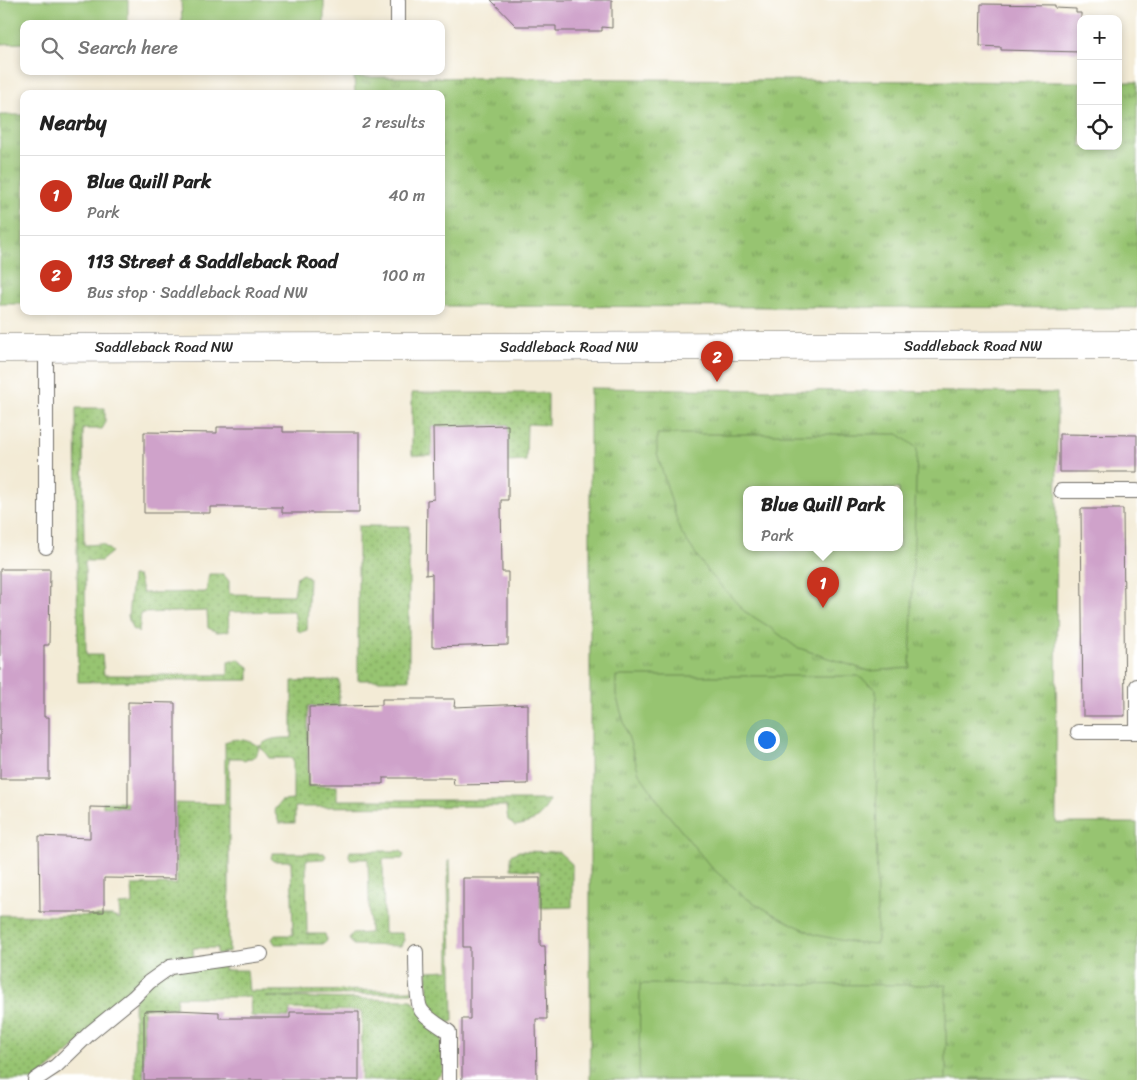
<!DOCTYPE html>
<html lang="en">
<head>
<meta charset="utf-8">
<style>
	:root { --surface:#fff; --page:#f2f2f2; --text:#222; --muted:#767676; --line:#e0e0e0; --accent:#c8321e }
	body { margin:0; font-family:Sriracha,sans-serif; background:var(--page); color:var(--text) }
	.controls { position:absolute; right:15px; top:15px; display:grid; overflow:hidden; border-radius:10px; box-shadow:0 2px 8px #0003 }
	.controls button { width:45px; height:45px; display:grid; place-items:center; padding:0; border:0; border-bottom:1px solid var(--line); background:var(--surface); color:var(--text); font:25px sans-serif }
	.you { position:absolute; left:766px; top:739px; width:18px; height:18px; margin:-12px; border:4px solid #fff; border-radius:50%; background:#1a73e8; box-shadow:0 0 0 8px #1a73e833 }
	.badge { display:grid; place-items:center; width:32px; height:32px; border-radius:50%; background:var(--accent); color:#fff; font-size:16px; font-weight:700 }
	.pin { position:absolute; translate:-50% -41px; filter:drop-shadow(0 1px 2px #0008) }
	.pin::after { content:''; position:absolute; top:26px; width:18px; height:15px; background:inherit; clip-path:polygon(0 0,100% 0,50% 100%) }
	.popup { position:absolute; left:743px; top:486px; width:160px; height:65px; box-sizing:border-box; display:grid; place-content:center; border-radius:10px; background:var(--surface); filter:drop-shadow(0 1px 4px #0005); font-size:16px; white-space:nowrap; color:var(--muted) }
	.popup b { font-size:19px; color:var(--text) }
	.popup::after { content:''; position:absolute; left:50%; top:100%; margin-left:-10px; border:10px solid transparent; border-top-color:var(--surface) }
	.list { margin:0; padding:0; list-style:none }
	h2 { display:flex; justify-content:space-between; align-items:center; height:65px; margin:0; padding:0 20px; font-size:21px }
	h2 small { font-size:16px; font-weight:400; color:var(--muted) }
	.list li { display:grid; grid-template-columns:32px 1fr auto; gap:15px; align-items:center; box-sizing:border-box; height:80px; padding:0 20px; border-top:1px solid var(--line) }
	.list b { display:block; font-size:19px; white-space:nowrap }
	.list p { margin:0; font-size:16px; white-space:nowrap; color:var(--muted) }
	.list em { font-size:16px; font-style:normal; color:var(--muted) }
	.icon { flex:none; width:28px; height:28px; fill:none; stroke:currentColor; stroke-width:2; stroke-linecap:round; stroke-linejoin:round }
	.map { position:relative; flex:none; width:1137px; height:1080px; overflow:hidden }
	.search { position:absolute; background:var(--surface); box-shadow:0 2px 8px #0003; left:20px; top:20px; width:425px; height:55px; display:flex; align-items:center; gap:12px; box-sizing:border-box; padding:0 18px; border-radius:10px; color:var(--muted); font-size:19px }
	.panel { position:absolute; background:var(--surface); box-shadow:0 2px 8px #0003; left:20px; top:90px; width:425px; height:225px; border-radius:10px }
	.map>svg:first-child { display:block }
</style>
</head>
<body>
<div class="map">
<svg width="1137" height="1080" viewBox="0 0 1137 1080">
	<defs>
		<pattern id="grass-dots" width="8" height="8" patternUnits="userSpaceOnUse" patternTransform="scale(1.25)"><rect width="8" height="8" fill="#97c471"/><path d="M2 2h.1M6 6h.1" fill="none" stroke="#7b9f5d" stroke-width="1.8" stroke-linecap="round"/></pattern>
		<pattern id="park-tufts" width="24" height="20" patternUnits="userSpaceOnUse" patternTransform="scale(1.25)"><rect width="24" height="20" fill="#97c471"/><path d="M3 7l-1-3M5 7V3M7 7l1-3M15 17l-1-3M17 17v-4M19 17l1-3" fill="none" stroke="#7b9f5d"/></pattern>
	</defs>
	<rect width="100%" height="100%" fill="#fff"/>
	<filter id="ink" filterUnits="userSpaceOnUse"><feTurbulence type="fractalNoise" baseFrequency=".02" numOctaves="2"/><feDisplacementMap in="SourceGraphic" scale="10" xChannelSelector="R" yChannelSelector="G"/><feConvolveMatrix kernelMatrix="1 2 1 2 8 2 1 2 1" color-interpolation-filters="sRGB"/></filter>
	<filter id="wash" filterUnits="userSpaceOnUse"><feTurbulence type="fractalNoise" baseFrequency=".0096" numOctaves="4" result="noise"/><feDisplacementMap in="SourceGraphic" scale="20" xChannelSelector="R" yChannelSelector="G"/><feGaussianBlur stdDeviation="1.12" result="paint"/><feColorMatrix in="noise" values="0 0 0 0 0 0 0 0 0 0 0 0 0 0 0 0 0 1.4 0 .05"/><feComposite in="paint" operator="in"/></filter>
	<g filter="url(#wash)">
		<rect width="100%" height="100%" fill="#f3ebd6"/>
		<g fill="url(#grass-dots)" stroke="#61784e">
			<polygon points="412,393 548,393 548,425 527,424 526,461 508,462 508,425 431,427 432,455 412,455"/>
			<polygon points="76,408 105,408 105,424 102,429 83,429 84,545 102,544 112,552 101,561 85,561 86,655 102,655 104,675 228,675 228,662 238,659 249,667 249,680 78,682"/>
			<rect x="358" y="526" width="51" height="154"/>
			<polygon points="209,574 223,574 229,581 229,594 294,595 297,576 303,574 309,578 307,630 301,632 297,630 294,611 228,612 229,631 217,632 208,628 207,611 141,613 139,632 132,629 128,617 132,576 138,576 143,593 206,592"/>
			<path d="M339 680V706H308V786H337V800H549C543 817 532 824 514 826L508 820 506 806 295 807V823H279L274 810 281 801 293 800V758H269L260 746 256 756 244 761 240 758H229V952H224V954H217V948H193L194 962 224 958V970H247L249 991 412 990V993L265 997 412 1000 430 1024 442 1036 443 1072 435 1080H361L362 1011 290 1009 289 1017 251 1016 250 997H177L176 1008H143L144 1080H135L134 997 35 1080H0V915L112 916 120 919 119 905 133 904 132 885 177 884 175 808 103 807V802L225 804V742C238 736 248 741 260 746 269 737 281 738 292 738V681Z"/>
			<polygon points="350,851 401,851 404,855 402,859 383,859 384,933 402,933 404,940 401,946 353,945 349,939 352,934 370,933 368,859 350,859 349,855"/>
			<polygon points="519,851 559,852 572,864 572,907 540,908 540,871 511,869 511,855"/>
			<polygon points="273,853 324,853 326,856 324,859 306,860 307,934 325,934 327,941 323,944 275,944 272,939 275,935 293,935 291,861 273,861 271,857"/>
			<polygon points="448,861 450,861 453,1021 448,1023 428,1004 427,971 449,970"/>
		</g>
		<g fill="url(#park-tufts)" stroke="#61784e" fill-rule="evenodd">
			<polygon points="354,77 1081,82 1081,146 1118,146 1118,82 1137,82 1137,308 441,306 441,94 355,94"/>
			<rect x="0" y="115" width="24" height="189"/>
			<path d="M590 388 1057 393 1056 823H1137V1080H590ZM747 489H899V547H747Z"/>
		</g>
		<g fill="#97c471" stroke="#61784e" fill-rule="evenodd">
			<polygon points="0,0 128,0 128,24 24,24 24,43 0,44"/>
			<polygon points="181,0 324,0 324,24 182,24"/>
			<path d="M657 434H898L917 448 910 668 869 671 828 658 796 647 768 626 744 611 706 569 680 531 657 453ZM899 489V547H747V489Z"/>
			<polygon points="616,676 858,676 876,689 877,944 850,942 816,935 780,918 746,898 711,867 665,811 639,773 616,695"/>
			<polygon points="640,984 946,985 946,1080 639,1080"/>
			<polygon points="972,1078 1103,1080 972,1080"/>
		</g>
		<g id="blocks">
			<g fill="#cfa2ca">
				<polygon points="491,0 612,0 612,28 602,27 602,31 556,31 556,26 516,26"/>
				<polygon points="981,4 1055,5 1055,8 1076,9 1076,13 1081,13 1081,52 1001,50 1001,47 980,46"/>
				<polygon points="508,425 508,500 501,500 502,572 508,572 508,645 432,647 432,574 426,575 427,500 434,499 433,427"/>
				<polygon points="217,427 283,427 283,432 359,432 359,513 282,513 282,507 210,507 210,513 144,513 144,432 217,433"/>
				<polygon points="1059,434 1137,435 1137,472 1059,472"/>
				<polygon points="1081,509 1123,509 1125,716 1083,716"/>
				<polygon points="0,569 50,569 49,645 44,645 44,717 49,717 49,779 0,779"/>
				<polygon points="382,699 455,699 454,707 528,704 528,784 454,785 453,778 383,778 383,784 310,784 309,707 382,705"/>
				<polygon points="128,702 175,703 175,879 104,878 104,912 40,912 39,836 90,838 90,807 128,808"/>
				<polygon points="463,878 540,878 540,946 545,946 547,1019 536,1019 537,1080 462,1080 462,1019 470,1019 470,947 463,947"/>
				<polygon points="176,1010 219,1012 219,1018 290,1018 290,1012 359,1012 359,1080 144,1080 144,1011"/>
			</g>
		</g>
	</g>
	<g filter="url(#ink)">
		<use href="#blocks" fill-opacity="0" stroke="#716e67" stroke-width="1"/>
		<g fill="none" stroke-linecap="round" stroke-linejoin="round">
			<defs>
				<g id="service">
					<polyline points="398,0 398,24"/>
					<polyline points="46,347 46,547"/>
					<polyline points="1061,491 1137,491"/>
					<polyline points="1078,732 1137,732"/>
					<polyline points="1137,732 1137,686"/>
					<path d="M416 952C416 964 416 1001 421 1010 427 1019 441 1026 449 1032V1080"/>
					<polyline points="35,1080 56,1066 90,1033 134,997 149,982 170,967 261,954"/>
				</g>
				<polyline id="tertiary" points="0,348 1137,345"/>
			</defs>
			<use href="#service" stroke="#716e67" stroke-width="16"/>
			<use href="#tertiary" stroke="#716e67" stroke-width="29"/>
			<use href="#service" stroke="#fff" stroke-width="14"/>
			<use href="#tertiary" stroke="#fff" stroke-width="28"/>
		</g>
	</g>
	<g text-anchor="middle" stroke-width="4" stroke-linejoin="round" paint-order="stroke">
		<g font-size="15" fill="#2b2b2b" stroke="#fff">
			<text x="973" y="351">Saddleback Road NW</text>
			<text x="164" y="352">Saddleback Road NW</text>
			<text x="569" y="352">Saddleback Road NW</text>
		</g>
	</g>
</svg>
<div class="controls">
<button>+</button>
<button>−</button>
<button><svg class="icon" aria-label="locate" viewBox="0 0 24 24"><circle cx="12" cy="12" r="6"/><path d="M12 2v4M12 18v4M2 12h4M18 12h4"/></svg></button>
</div>
<div class="you"></div>
<div class="pin badge" style="left:823px;top:608px">1</div>
<div class="popup"><b>Blue Quill Park</b>Park</div>
<div class="pin badge" style="left:717px;top:382px">2</div>
<div class="search"><svg class="icon" aria-label="search" viewBox="0 0 24 24"><circle cx="10" cy="10" r="6"/><path d="M15 15l6 6"/></svg>Search here</div>
<section class="panel">
<h2>Nearby<small>2 results</small></h2>
<ul class="list">
<li><span class="badge">1</span><div><b>Blue Quill Park</b><p>Park</p></div><em>40 m</em></li>
<li><span class="badge">2</span><div><b>113 Street &amp; Saddleback Road</b><p>Bus stop · Saddleback Road NW</p></div><em>100 m</em></li>
</ul>
</section>
</div>
</body>
</html>
